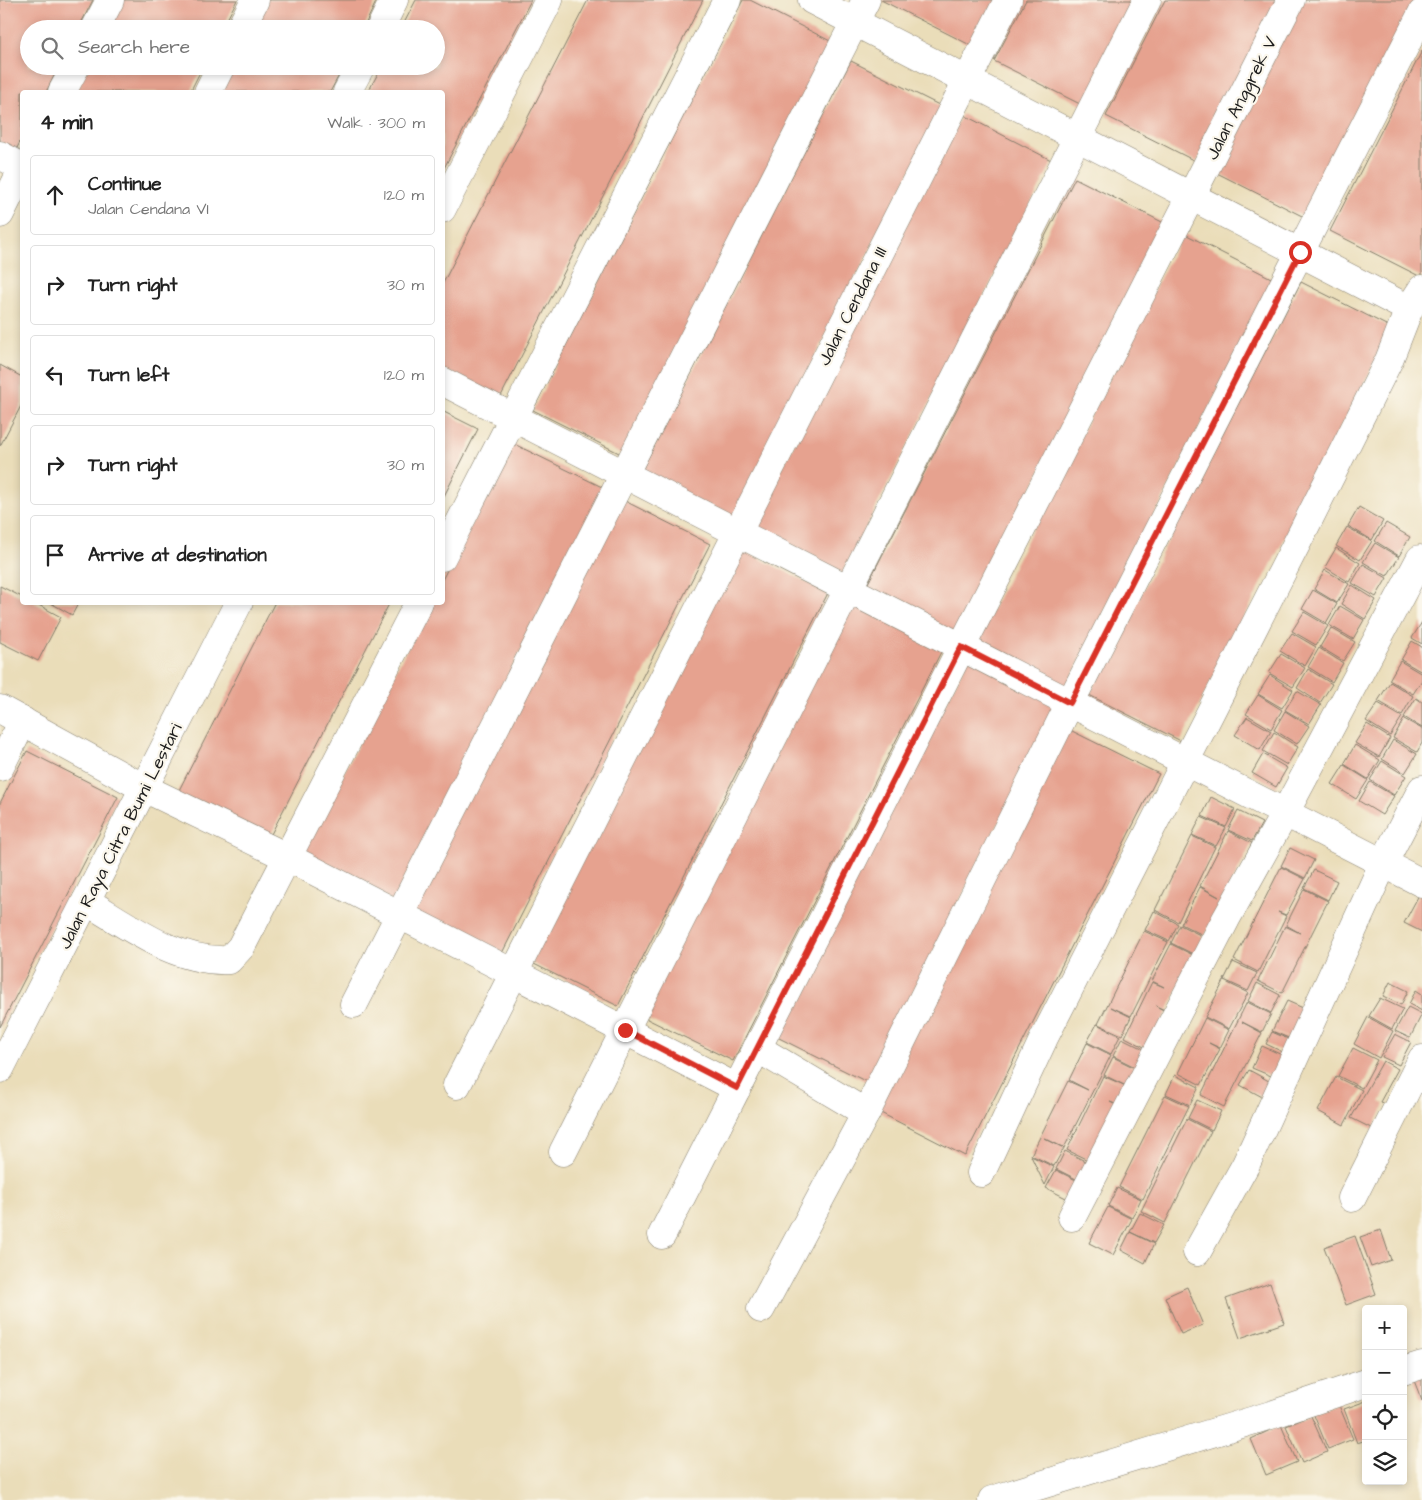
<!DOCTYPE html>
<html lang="en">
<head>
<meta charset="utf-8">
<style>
	:root { --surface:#fff; --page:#f6f6f6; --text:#222; --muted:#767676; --line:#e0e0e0 }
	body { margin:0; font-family:"Architects Daughter",sans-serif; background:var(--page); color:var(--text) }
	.controls { position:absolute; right:15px; bottom:15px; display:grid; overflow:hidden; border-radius:5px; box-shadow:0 2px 8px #0003 }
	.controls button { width:45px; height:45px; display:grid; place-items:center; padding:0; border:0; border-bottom:1px solid var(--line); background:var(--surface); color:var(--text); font:25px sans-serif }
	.stop { position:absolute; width:15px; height:15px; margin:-11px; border:4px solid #d93025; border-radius:50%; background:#fff }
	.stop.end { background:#d93025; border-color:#fff; box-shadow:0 1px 5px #0008 }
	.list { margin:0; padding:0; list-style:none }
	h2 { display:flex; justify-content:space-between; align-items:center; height:65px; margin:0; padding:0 20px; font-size:21px }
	h2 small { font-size:16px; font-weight:400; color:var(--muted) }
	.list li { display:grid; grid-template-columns:32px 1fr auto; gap:15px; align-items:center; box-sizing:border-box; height:80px; margin:0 10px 10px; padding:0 10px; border:1px solid var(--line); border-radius:5px }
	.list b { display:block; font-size:19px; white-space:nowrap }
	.list p { margin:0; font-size:16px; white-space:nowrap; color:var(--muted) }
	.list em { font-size:16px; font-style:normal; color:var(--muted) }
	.icon { flex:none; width:28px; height:28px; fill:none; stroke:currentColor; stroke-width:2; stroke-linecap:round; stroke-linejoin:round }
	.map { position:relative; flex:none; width:1422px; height:1500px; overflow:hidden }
	.search { position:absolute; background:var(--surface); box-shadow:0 2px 8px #0003; left:20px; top:20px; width:425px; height:55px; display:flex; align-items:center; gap:12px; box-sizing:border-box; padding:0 18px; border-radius:28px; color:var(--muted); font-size:19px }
	.panel { position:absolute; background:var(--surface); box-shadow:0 2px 8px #0003; left:20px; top:90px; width:425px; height:515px; border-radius:5px }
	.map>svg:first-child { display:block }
</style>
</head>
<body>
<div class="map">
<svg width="1422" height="1500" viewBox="0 0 1422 1500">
	<rect width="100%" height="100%" fill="#fbf7ec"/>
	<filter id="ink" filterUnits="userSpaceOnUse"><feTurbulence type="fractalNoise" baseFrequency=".02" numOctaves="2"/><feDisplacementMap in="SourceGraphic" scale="10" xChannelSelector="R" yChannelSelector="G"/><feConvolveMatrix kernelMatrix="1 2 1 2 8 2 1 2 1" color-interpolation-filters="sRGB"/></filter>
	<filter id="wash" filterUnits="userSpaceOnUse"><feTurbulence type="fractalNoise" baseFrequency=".0096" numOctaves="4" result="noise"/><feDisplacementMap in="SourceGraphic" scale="20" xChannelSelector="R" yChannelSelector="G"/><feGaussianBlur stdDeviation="1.12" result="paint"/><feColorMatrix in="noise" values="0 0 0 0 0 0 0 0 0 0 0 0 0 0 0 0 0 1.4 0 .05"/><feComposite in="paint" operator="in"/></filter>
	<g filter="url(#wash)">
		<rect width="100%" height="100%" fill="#eaddb9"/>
		<g id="blocks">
			<g fill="#e6a28f">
				<polygon points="0,0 93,0 78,29 29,29 29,66 59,66 46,92 22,92 22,138 16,150 0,142"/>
				<polygon points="122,0 237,0 222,29 107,29"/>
				<polygon points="263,0 377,0 363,29 248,29"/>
				<polygon points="416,0 531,0 442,172 442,92 368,92 382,66 436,66 436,29 401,29"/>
				<polygon points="588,0 703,0 500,398 442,369 442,285"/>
				<polygon points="743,0 750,0 836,44 625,456 533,410"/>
				<polygon points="881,0 998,0 974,47"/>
				<polygon points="1026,0 1140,0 1086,107 994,61"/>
				<polygon points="1165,0 1280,0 1197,162 1106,116"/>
				<polygon points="1301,0 1415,0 1304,217 1213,171"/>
				<polygon points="1422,51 1422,276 1421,277 1330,231"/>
				<polygon points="851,61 943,107 732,520 640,474"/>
				<polygon points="88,66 203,66 190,92 75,92"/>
				<polygon points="229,66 344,66 330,92 216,92"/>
				<polygon points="962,114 1053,161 842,574 751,528"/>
				<polygon points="1075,178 1166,224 956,637 864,591"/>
				<polygon points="1183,233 1275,280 1064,692 973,647"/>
				<polygon points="1301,282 1392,328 1181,741 1089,695"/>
				<polygon points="0,365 22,377 22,404 0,446"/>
				<polygon points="442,411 478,429 442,500"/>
				<polygon points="512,443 604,488 393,902 301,856 431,602 442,602 442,580"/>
				<polygon points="619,498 710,544 500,957 408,911"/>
				<polygon points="1359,507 1383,521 1372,540 1348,526"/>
				<polygon points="1386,523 1410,537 1399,556 1375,541"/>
				<polygon points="1347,527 1372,541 1360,560 1336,546"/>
				<polygon points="1375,543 1399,557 1387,576 1363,562"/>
				<polygon points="737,547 828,593 618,1006 526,960"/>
				<polygon points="1336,548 1360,563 1349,582 1325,567"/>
				<polygon points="1363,564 1387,578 1376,597 1352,583"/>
				<polygon points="1325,570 1349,584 1337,603 1314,589"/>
				<polygon points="1352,585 1376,600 1365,619 1341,604"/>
				<polygon points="0,586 22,597 22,602 33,602 61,617 38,661 0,642"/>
				<polygon points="1313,590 1337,604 1326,623 1302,609"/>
				<polygon points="49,602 79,602 72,615"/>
				<polygon points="275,602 390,602 267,842 176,796"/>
				<polygon points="852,603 943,648 733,1061 641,1016"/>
				<polygon points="1340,606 1364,620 1353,639 1329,625"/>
				<polygon points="1304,612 1328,626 1316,645 1292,631"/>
				<polygon points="1422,622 1422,644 1412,638"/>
				<polygon points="1331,628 1355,642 1343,661 1320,647"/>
				<polygon points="1292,633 1316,647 1305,666 1280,651"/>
				<polygon points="1412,641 1422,647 1422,672 1401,660"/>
				<polygon points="1319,648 1343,663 1332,682 1308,667"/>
				<polygon points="1281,654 1305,668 1293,687 1269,673"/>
				<polygon points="970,655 1061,702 867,1082 775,1036"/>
				<polygon points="1400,661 1422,674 1422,680 1413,694 1389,680"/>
				<polygon points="1308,669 1332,684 1320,703 1297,688"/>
				<polygon points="1270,675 1293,690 1282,708 1258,694"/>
				<polygon points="1390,682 1413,696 1402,715 1378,701"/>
				<polygon points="1297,691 1321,705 1309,724 1285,710"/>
				<polygon points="1258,695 1282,710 1271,729 1246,714"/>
				<polygon points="1416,698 1422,702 1422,728 1404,717"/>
				<polygon points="1378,703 1402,717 1390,736 1366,721"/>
				<polygon points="1285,711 1309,726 1297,744 1274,730"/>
				<polygon points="1247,717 1271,731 1260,750 1235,735"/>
				<polygon points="1404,719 1422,729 1422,743 1417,752 1393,738"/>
				<polygon points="1367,724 1390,738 1379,757 1355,743"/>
				<polygon points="1068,729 1159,774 965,1156 873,1109"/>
				<polygon points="1274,732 1298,747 1287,765 1263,751"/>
				<polygon points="1393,740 1417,754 1405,773 1382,759"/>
				<polygon points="1355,745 1380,760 1368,779 1344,764"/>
				<polygon points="27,751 118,797 0,1027 0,803"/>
				<polygon points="1263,754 1287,768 1276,787 1252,773"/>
				<polygon points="1382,761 1406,776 1394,795 1370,780"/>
				<polygon points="1344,765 1368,780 1356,799 1332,784"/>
				<polygon points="1370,782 1394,796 1382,815 1359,801"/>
				<polygon points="1211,797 1235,809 1226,827 1202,816"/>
				<polygon points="1238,811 1262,823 1252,841 1228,830"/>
				<polygon points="1201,817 1226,828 1216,846 1192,835"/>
				<polygon points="1228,831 1252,843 1205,936 1181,924 1200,887 1219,897 1200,886"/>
				<polygon points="1192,836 1215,847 1178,922 1155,910"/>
				<polygon points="1290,848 1314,860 1305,878 1281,866"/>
				<polygon points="1281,867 1305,879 1286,915 1278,912 1286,916 1258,972 1234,960"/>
				<polygon points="1314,870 1337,881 1328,900 1304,888"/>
				<polygon points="1304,889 1328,901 1282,993 1258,981 1285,926 1300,933 1286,925"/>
				<polygon points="1420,893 1422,894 1422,932 1404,923"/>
				<polygon points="1154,911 1178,924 1169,941 1145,930"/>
				<polygon points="1180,925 1204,937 1195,955 1171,943"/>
				<polygon points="1144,931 1168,942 1131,1016 1111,1007 1131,1017 1122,1035 1098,1024"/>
				<polygon points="1171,944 1195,956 1167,1011 1156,1006 1167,1012 1148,1049 1125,1037 1152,982 1164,987 1152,981"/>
				<polygon points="1233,962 1257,973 1248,991 1224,980"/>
				<polygon points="1224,981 1248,993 1229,1029 1205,1017"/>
				<polygon points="1390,982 1408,991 1401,1005 1383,996"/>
				<polygon points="1257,983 1280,995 1271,1013 1248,1001"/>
				<polygon points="1416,990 1422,994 1422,1011 1409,1004"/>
				<polygon points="1380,998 1403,1009 1392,1029 1369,1016"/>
				<polygon points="1287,1001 1310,1011 1298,1042 1272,1031"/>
				<polygon points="1247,1002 1271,1014 1262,1032 1242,1022 1262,1033 1224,1107 1201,1095"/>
				<polygon points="1408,1007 1422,1014 1410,1038 1395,1031"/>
				<polygon points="1368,1017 1393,1031 1379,1058 1354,1044"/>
				<polygon points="1205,1018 1229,1030 1220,1048 1209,1043 1220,1049 1201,1085 1178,1073"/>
				<polygon points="1097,1024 1120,1036 1111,1054 1087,1042"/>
				<polygon points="1272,1032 1293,1041 1287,1054 1266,1044"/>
				<polygon points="1395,1034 1411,1042 1399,1065 1382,1057"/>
				<polygon points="1122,1038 1146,1050 1137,1068 1113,1056"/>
				<polygon points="1087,1043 1111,1055 1064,1148 1044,1138 1064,1148 1054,1166 1031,1155 1068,1081 1088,1090 1069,1080"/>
				<polygon points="1262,1046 1293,1060 1283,1081 1252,1068"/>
				<polygon points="1353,1048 1377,1060 1362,1088 1338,1076"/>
				<polygon points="1113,1057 1137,1069 1118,1105 1110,1102 1118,1106 1090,1161 1067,1150 1103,1076 1124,1085 1104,1075"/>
				<polygon points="1383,1061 1398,1069 1380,1102 1385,1104 1373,1129 1351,1118"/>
				<polygon points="1249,1070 1276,1085 1268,1100 1240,1085"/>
				<polygon points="1175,1075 1199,1087 1190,1105 1166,1094"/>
				<polygon points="1336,1077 1362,1090 1344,1125 1318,1111"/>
				<polygon points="1165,1095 1189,1106 1143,1199 1119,1187"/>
				<polygon points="1197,1100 1221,1111 1212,1130 1188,1118"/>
				<polygon points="1187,1119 1211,1131 1165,1223 1141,1211"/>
				<polygon points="1065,1151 1089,1163 1080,1181 1056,1169"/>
				<polygon points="1031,1156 1054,1167 1045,1185 1038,1171"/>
				<polygon points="1056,1170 1080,1182 1070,1200 1046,1188"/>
				<polygon points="1117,1188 1141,1199 1132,1218 1108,1206"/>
				<polygon points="1108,1207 1132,1219 1113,1255 1089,1243"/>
				<polygon points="1140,1213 1164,1225 1154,1243 1130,1232"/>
				<polygon points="1381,1230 1391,1260 1371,1267 1360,1237"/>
				<polygon points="1130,1232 1154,1244 1145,1263 1121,1250"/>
				<polygon points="1355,1236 1376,1294 1346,1305 1324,1247"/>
				<polygon points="1270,1283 1284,1323 1240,1338 1226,1299"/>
				<polygon points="1187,1287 1203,1325 1181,1334 1165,1297"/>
				<polygon points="1422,1375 1422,1401 1413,1378"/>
				<polygon points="1366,1401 1366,1440 1357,1443 1344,1409"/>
				<polygon points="1338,1403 1353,1439 1328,1449 1313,1413"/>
				<polygon points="1311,1416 1327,1452 1302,1463 1286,1426"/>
				<polygon points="1281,1425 1297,1462 1266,1475 1251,1439"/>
			</g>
		</g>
	</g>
	<g filter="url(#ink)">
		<use href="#blocks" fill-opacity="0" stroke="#837c6a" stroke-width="1"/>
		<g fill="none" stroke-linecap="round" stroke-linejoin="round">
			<defs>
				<g id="minor">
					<polyline points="812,0 1409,309"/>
					<polyline points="95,29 110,0"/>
					<polyline points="240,29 255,0"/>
					<polyline points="380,29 394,0"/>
					<polyline points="62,92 76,66"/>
					<polyline points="208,92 221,66"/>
					<polyline points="347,92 361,66"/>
					<polyline points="0,155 22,167"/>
					<polyline points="442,209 549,0"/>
					<polyline points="0,214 22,170"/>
					<polyline points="442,381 1422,883"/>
					<polyline points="442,557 727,0"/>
					<polyline points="0,709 144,788 289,858 737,1088"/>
					<polyline points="0,767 23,721"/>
					<path d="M86 901C130 927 176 963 229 960L241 947 419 602"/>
					<polyline points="354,1004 866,0"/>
					<polyline points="757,1048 866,1113"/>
					<polyline points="0,1069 239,602"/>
					<polyline points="457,1085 1008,0"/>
					<polyline points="563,1152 1147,0"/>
					<polyline points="981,1173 1044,1038 1299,539 1389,360 1409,309 1422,289"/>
					<polyline points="1352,1198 1422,1059"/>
					<polyline points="1072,1217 1226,919 1285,813 1420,559"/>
					<polyline points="662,1235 1291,0"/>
					<polyline points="1197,1252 1246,1164 1383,864 1422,789"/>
					<polyline points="761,1309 866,1113 1070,703 1422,13"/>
					<polyline points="1403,1371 1422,1365"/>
					<polyline points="992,1500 1274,1414 1366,1383"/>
				</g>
			</defs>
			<use href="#minor" stroke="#837c6a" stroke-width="29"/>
			<use href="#minor" stroke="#fff" stroke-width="28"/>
		</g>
	</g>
	<g fill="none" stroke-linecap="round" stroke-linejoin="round" filter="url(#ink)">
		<polyline stroke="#d93025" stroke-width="6" points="625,1030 737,1088 961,647 1070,703 1300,252"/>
	</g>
	<g text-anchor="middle" stroke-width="4.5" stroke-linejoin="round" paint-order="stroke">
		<g font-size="18" fill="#1c1c1c" stroke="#fbf7ec">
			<text transform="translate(1241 98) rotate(-63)" y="6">Jalan Anggrek V</text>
			<text transform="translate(852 306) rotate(-63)" y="6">Jalan Cendana III</text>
			<text transform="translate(120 836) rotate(-63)" y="6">Jalan Raya Citra Bumi Lestari</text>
		</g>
	</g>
</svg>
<div class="controls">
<button>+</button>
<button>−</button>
<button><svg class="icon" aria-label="locate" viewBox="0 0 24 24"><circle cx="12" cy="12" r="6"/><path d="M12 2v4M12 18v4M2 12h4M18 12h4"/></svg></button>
<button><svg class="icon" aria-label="layers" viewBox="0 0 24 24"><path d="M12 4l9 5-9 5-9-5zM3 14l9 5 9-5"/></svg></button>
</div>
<div class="stop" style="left:1300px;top:252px"></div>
<div class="stop end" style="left:625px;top:1030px"></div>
<div class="search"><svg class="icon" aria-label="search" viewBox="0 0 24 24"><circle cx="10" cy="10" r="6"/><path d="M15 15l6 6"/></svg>Search here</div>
<section class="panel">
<h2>4 min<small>Walk · 300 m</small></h2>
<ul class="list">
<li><svg class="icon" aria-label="ahead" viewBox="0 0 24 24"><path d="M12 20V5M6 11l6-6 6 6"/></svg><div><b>Continue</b><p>Jalan Cendana VI</p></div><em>120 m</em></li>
<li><svg class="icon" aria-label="right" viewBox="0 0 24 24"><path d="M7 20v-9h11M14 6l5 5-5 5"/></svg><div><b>Turn right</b></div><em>30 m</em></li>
<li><svg class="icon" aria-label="left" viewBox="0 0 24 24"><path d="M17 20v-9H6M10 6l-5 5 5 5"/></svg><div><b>Turn left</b></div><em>120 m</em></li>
<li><svg class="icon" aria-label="right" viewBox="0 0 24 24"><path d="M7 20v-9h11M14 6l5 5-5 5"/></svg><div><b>Turn right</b></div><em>30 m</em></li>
<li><svg class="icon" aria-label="arrive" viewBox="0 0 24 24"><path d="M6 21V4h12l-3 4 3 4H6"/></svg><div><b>Arrive at destination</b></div></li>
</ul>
</section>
</div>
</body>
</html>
